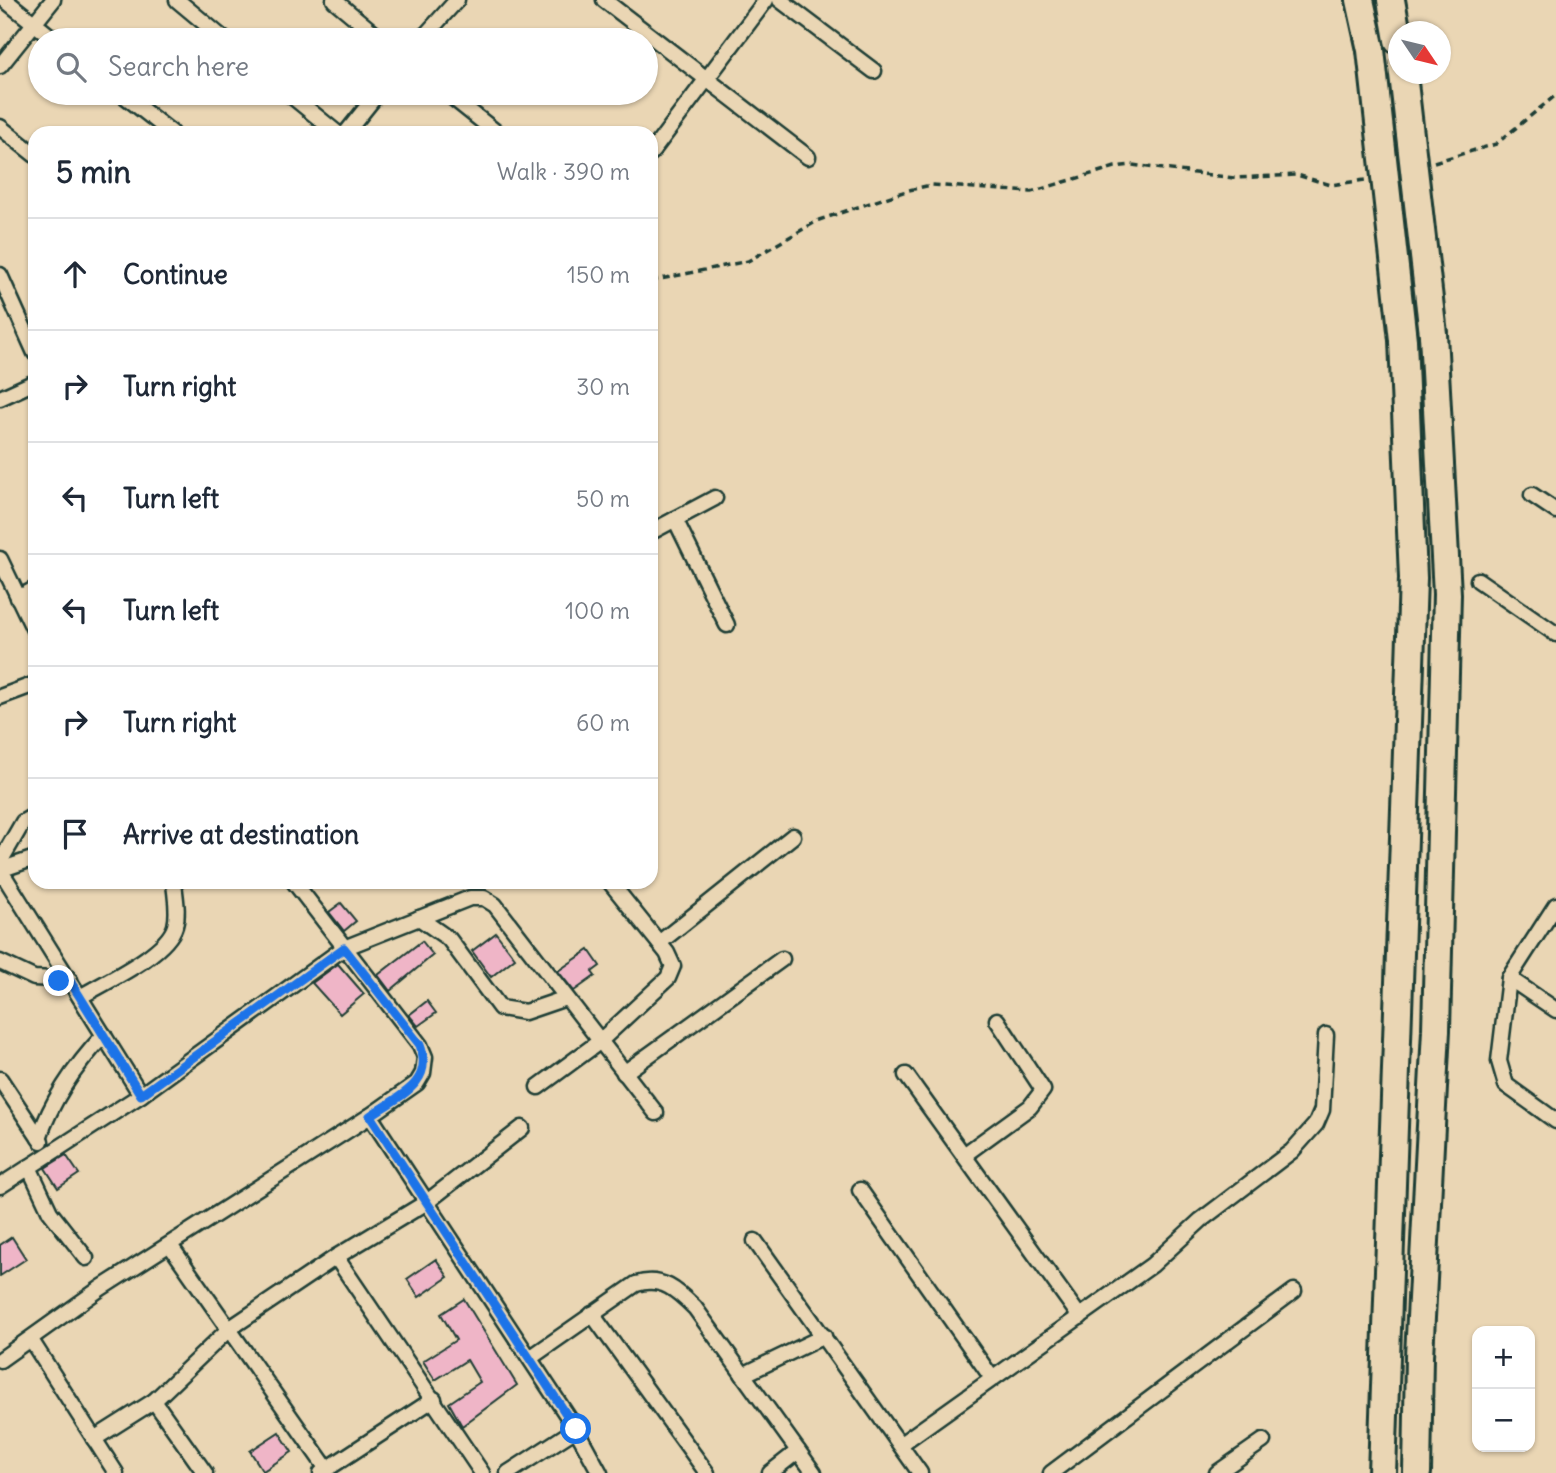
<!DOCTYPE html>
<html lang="en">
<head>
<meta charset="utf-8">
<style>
	:root { --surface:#fff; --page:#f6f6f7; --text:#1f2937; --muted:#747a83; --line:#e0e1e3 }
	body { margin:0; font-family:Delius,sans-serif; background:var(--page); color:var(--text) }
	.controls { position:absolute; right:21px; bottom:21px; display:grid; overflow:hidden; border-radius:14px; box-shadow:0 2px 5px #0004 }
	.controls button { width:63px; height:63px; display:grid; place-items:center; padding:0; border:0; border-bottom:2px solid var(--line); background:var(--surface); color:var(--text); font:35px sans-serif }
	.compass { position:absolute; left:1388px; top:21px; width:63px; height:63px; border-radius:50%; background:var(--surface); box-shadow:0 2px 5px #0004; rotate:125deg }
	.stop { position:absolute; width:21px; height:21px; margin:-16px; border:5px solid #1a73e8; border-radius:50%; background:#fff }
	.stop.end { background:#1a73e8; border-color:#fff; box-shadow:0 2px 7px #0008 }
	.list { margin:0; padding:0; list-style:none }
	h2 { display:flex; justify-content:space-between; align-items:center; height:91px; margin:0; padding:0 28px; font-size:30px }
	h2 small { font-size:23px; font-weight:400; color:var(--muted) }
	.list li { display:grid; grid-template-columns:46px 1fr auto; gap:21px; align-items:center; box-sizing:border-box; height:112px; padding:0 28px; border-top:2px solid var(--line) }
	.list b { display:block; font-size:26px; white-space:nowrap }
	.list em { font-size:23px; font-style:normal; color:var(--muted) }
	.icon { flex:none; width:38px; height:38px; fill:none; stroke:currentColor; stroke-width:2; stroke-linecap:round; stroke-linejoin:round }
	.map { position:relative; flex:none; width:1556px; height:1473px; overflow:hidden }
	.search { position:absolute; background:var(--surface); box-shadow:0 2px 5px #0004; left:28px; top:28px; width:630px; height:77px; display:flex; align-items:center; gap:18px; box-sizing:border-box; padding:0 24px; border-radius:38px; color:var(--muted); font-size:26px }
	.panel { position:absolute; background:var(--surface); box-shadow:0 2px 5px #0004; left:28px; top:126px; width:630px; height:763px; border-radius:21px }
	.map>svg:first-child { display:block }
</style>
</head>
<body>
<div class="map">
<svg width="1556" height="1473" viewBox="0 0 1556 1473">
	<rect width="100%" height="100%" fill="#ead6b4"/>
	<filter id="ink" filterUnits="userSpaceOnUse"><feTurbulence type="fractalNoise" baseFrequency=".0143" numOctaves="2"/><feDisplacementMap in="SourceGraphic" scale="14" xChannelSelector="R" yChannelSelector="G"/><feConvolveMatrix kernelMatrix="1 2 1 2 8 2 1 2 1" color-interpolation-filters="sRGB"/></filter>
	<g filter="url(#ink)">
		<g fill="#efb5c7" stroke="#1f3d34" stroke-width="2">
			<polygon points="341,903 356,921 344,931 329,912"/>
			<polygon points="496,933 515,958 491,977 472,951"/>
			<polygon points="422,941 433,955 390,991 378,975"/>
			<polygon points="589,950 600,966 592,972 595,976 574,991 558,971"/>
			<polygon points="338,964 364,994 340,1014 312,983"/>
			<polygon points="427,1001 436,1013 418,1026 409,1015"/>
			<polygon points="66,1155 79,1174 58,1188 45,1168"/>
			<polygon points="12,1237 26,1259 0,1276 0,1245"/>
			<polygon points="436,1259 448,1277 419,1297 407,1279"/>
			<polygon points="464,1299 517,1385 462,1426 449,1403 480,1382 467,1360 435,1380 423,1361 456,1340 441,1314"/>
			<polygon points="279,1432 292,1452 263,1471 250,1451"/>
		</g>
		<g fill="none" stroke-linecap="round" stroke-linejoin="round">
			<defs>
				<g id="street">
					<polyline points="5,0 55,40"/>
					<polyline points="177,0 225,40"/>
					<polyline points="334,0 382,40"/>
					<polyline points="604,0 808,157"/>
					<polyline points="780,0 874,71"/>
					<polyline points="421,40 457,0"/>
					<polyline points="0,66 53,0"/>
					<polyline points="121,93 172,133"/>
					<polyline points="288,93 337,133"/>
					<polyline points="447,93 497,133"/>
					<polyline points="0,127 35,155"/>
					<polyline points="346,133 378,93"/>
					<polyline points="651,153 766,0"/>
					<polyline points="0,275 35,353"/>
					<polyline points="0,398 35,382"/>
					<polyline points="1532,495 1556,511"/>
					<polyline points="675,519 727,625"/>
					<polyline points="651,532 715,498"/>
					<polyline points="0,559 35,632"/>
					<polyline points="1478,580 1556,634"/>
					<polyline points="18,598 35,589"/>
					<polyline points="0,697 35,684"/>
					<polyline points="0,862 23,822 35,815"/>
					<polyline points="0,870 35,858"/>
					<polyline points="0,876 6,879 141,1095"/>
					<polyline points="1556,905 1509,978 1499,1061 1506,1085 1556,1121"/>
					<polyline points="419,918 449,939 500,1008 525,1012 566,998"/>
					<polyline points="659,943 793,836"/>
					<polyline points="0,962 34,978 70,980"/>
					<polyline points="1509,978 1556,1010"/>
					<path d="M80 997C105 982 167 954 175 926 179 912 175 896 174 882"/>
					<polyline points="624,1073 782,959"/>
					<polyline points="906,1075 1080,1317"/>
					<polyline points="0,1079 41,1141"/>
					<polyline points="538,1087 599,1042 668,978 673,966 667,953 610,882"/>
					<polyline points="370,1116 576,1429 600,1473"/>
					<path d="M39 1138C52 1099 76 1065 104 1035"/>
					<polyline points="964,1155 1030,1107 1043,1090 997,1020"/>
					<polyline points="29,1167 50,1212 86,1258"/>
					<polyline points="0,1186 141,1095 344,948 470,898 484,898 495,905 656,1113"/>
					<polyline points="860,1190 992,1378"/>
					<polyline points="755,1241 920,1473"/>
					<polyline points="170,1245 327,1469"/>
					<polyline points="336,1257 482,1473"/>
					<polyline points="592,1314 707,1473"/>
					<polyline points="31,1340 116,1473"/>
					<path d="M530 1358 636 1284C662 1276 677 1290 695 1308L814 1473"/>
					<polyline points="0,1360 101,1288 370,1116 417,1083 423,1073 425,1057 420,1045 294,882"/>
					<polyline points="743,1375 824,1336"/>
					<polyline points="154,1401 205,1473"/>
					<polyline points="94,1439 154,1401 229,1329 336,1257 427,1202 522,1128"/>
					<polyline points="901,1444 1152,1265 1201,1220 1292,1151 1316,1124 1322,1110 1326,1035"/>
					<polyline points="321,1473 434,1399"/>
					<polyline points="508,1473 576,1429"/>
					<polyline points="770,1473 798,1451"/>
					<polyline points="1051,1473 1294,1291"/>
					<polyline points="1217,1473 1263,1441"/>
				</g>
				<g id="highway">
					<polyline points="1360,0 1371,50"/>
					<polyline points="1391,0 1398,40"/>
					<polyline points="1382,1473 1413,578 1403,340"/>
					<polyline points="1417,1473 1419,1356 1436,1030 1447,594 1433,334"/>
				</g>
			</defs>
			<use href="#street" stroke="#1f3d34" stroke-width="19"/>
			<use href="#highway" stroke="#1f3d34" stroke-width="32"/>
			<g stroke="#1f3d34" stroke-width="3.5" stroke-dasharray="7 5" stroke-linecap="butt">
				<polyline points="1434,162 1496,144 1556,95"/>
				<polyline points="651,281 748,261 819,220 909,190 931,185 1031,192 1115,167 1132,165 1234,178 1297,175 1331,185 1365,180"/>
			</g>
			<use href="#street" stroke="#ead6b4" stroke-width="14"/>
			<use href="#highway" stroke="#ead6b4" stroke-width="26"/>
			<defs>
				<g id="highway-bridge">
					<polyline points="1371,50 1403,340"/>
					<polyline points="1403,74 1433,334"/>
				</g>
			</defs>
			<use href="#highway-bridge" stroke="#1f3d34" stroke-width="32" stroke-linecap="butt"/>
			<use href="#highway-bridge" stroke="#ead6b4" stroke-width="26"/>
		</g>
	</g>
	<g fill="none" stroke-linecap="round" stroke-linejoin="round" filter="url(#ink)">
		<path stroke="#1a73e8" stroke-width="9" d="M59 981H70L141 1095 344 948 420 1045C435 1084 397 1097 370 1116L576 1429"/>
	</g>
</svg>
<div class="controls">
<button>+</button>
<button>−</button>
</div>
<svg class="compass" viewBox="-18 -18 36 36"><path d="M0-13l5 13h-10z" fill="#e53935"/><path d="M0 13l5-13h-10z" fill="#747a83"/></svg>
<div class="stop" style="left:576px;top:1429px"></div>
<div class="stop end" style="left:59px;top:981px"></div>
<div class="search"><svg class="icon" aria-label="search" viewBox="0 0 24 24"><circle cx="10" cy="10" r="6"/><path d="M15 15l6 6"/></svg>Search here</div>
<section class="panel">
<h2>5 min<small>Walk · 390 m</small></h2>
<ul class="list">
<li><svg class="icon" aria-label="ahead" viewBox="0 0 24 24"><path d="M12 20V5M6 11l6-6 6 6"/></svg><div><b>Continue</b></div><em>150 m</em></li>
<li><svg class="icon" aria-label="right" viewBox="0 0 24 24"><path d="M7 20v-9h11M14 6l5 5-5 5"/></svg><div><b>Turn right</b></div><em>30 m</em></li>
<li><svg class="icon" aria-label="left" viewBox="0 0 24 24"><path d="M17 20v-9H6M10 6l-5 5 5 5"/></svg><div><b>Turn left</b></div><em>50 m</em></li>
<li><svg class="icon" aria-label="left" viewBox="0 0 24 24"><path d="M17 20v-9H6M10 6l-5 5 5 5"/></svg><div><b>Turn left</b></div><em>100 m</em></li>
<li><svg class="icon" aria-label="right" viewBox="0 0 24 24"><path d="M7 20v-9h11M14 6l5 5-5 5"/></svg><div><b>Turn right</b></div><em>60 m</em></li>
<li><svg class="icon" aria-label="arrive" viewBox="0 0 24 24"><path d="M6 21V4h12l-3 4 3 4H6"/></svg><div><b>Arrive at destination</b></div></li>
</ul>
</section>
</div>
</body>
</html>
